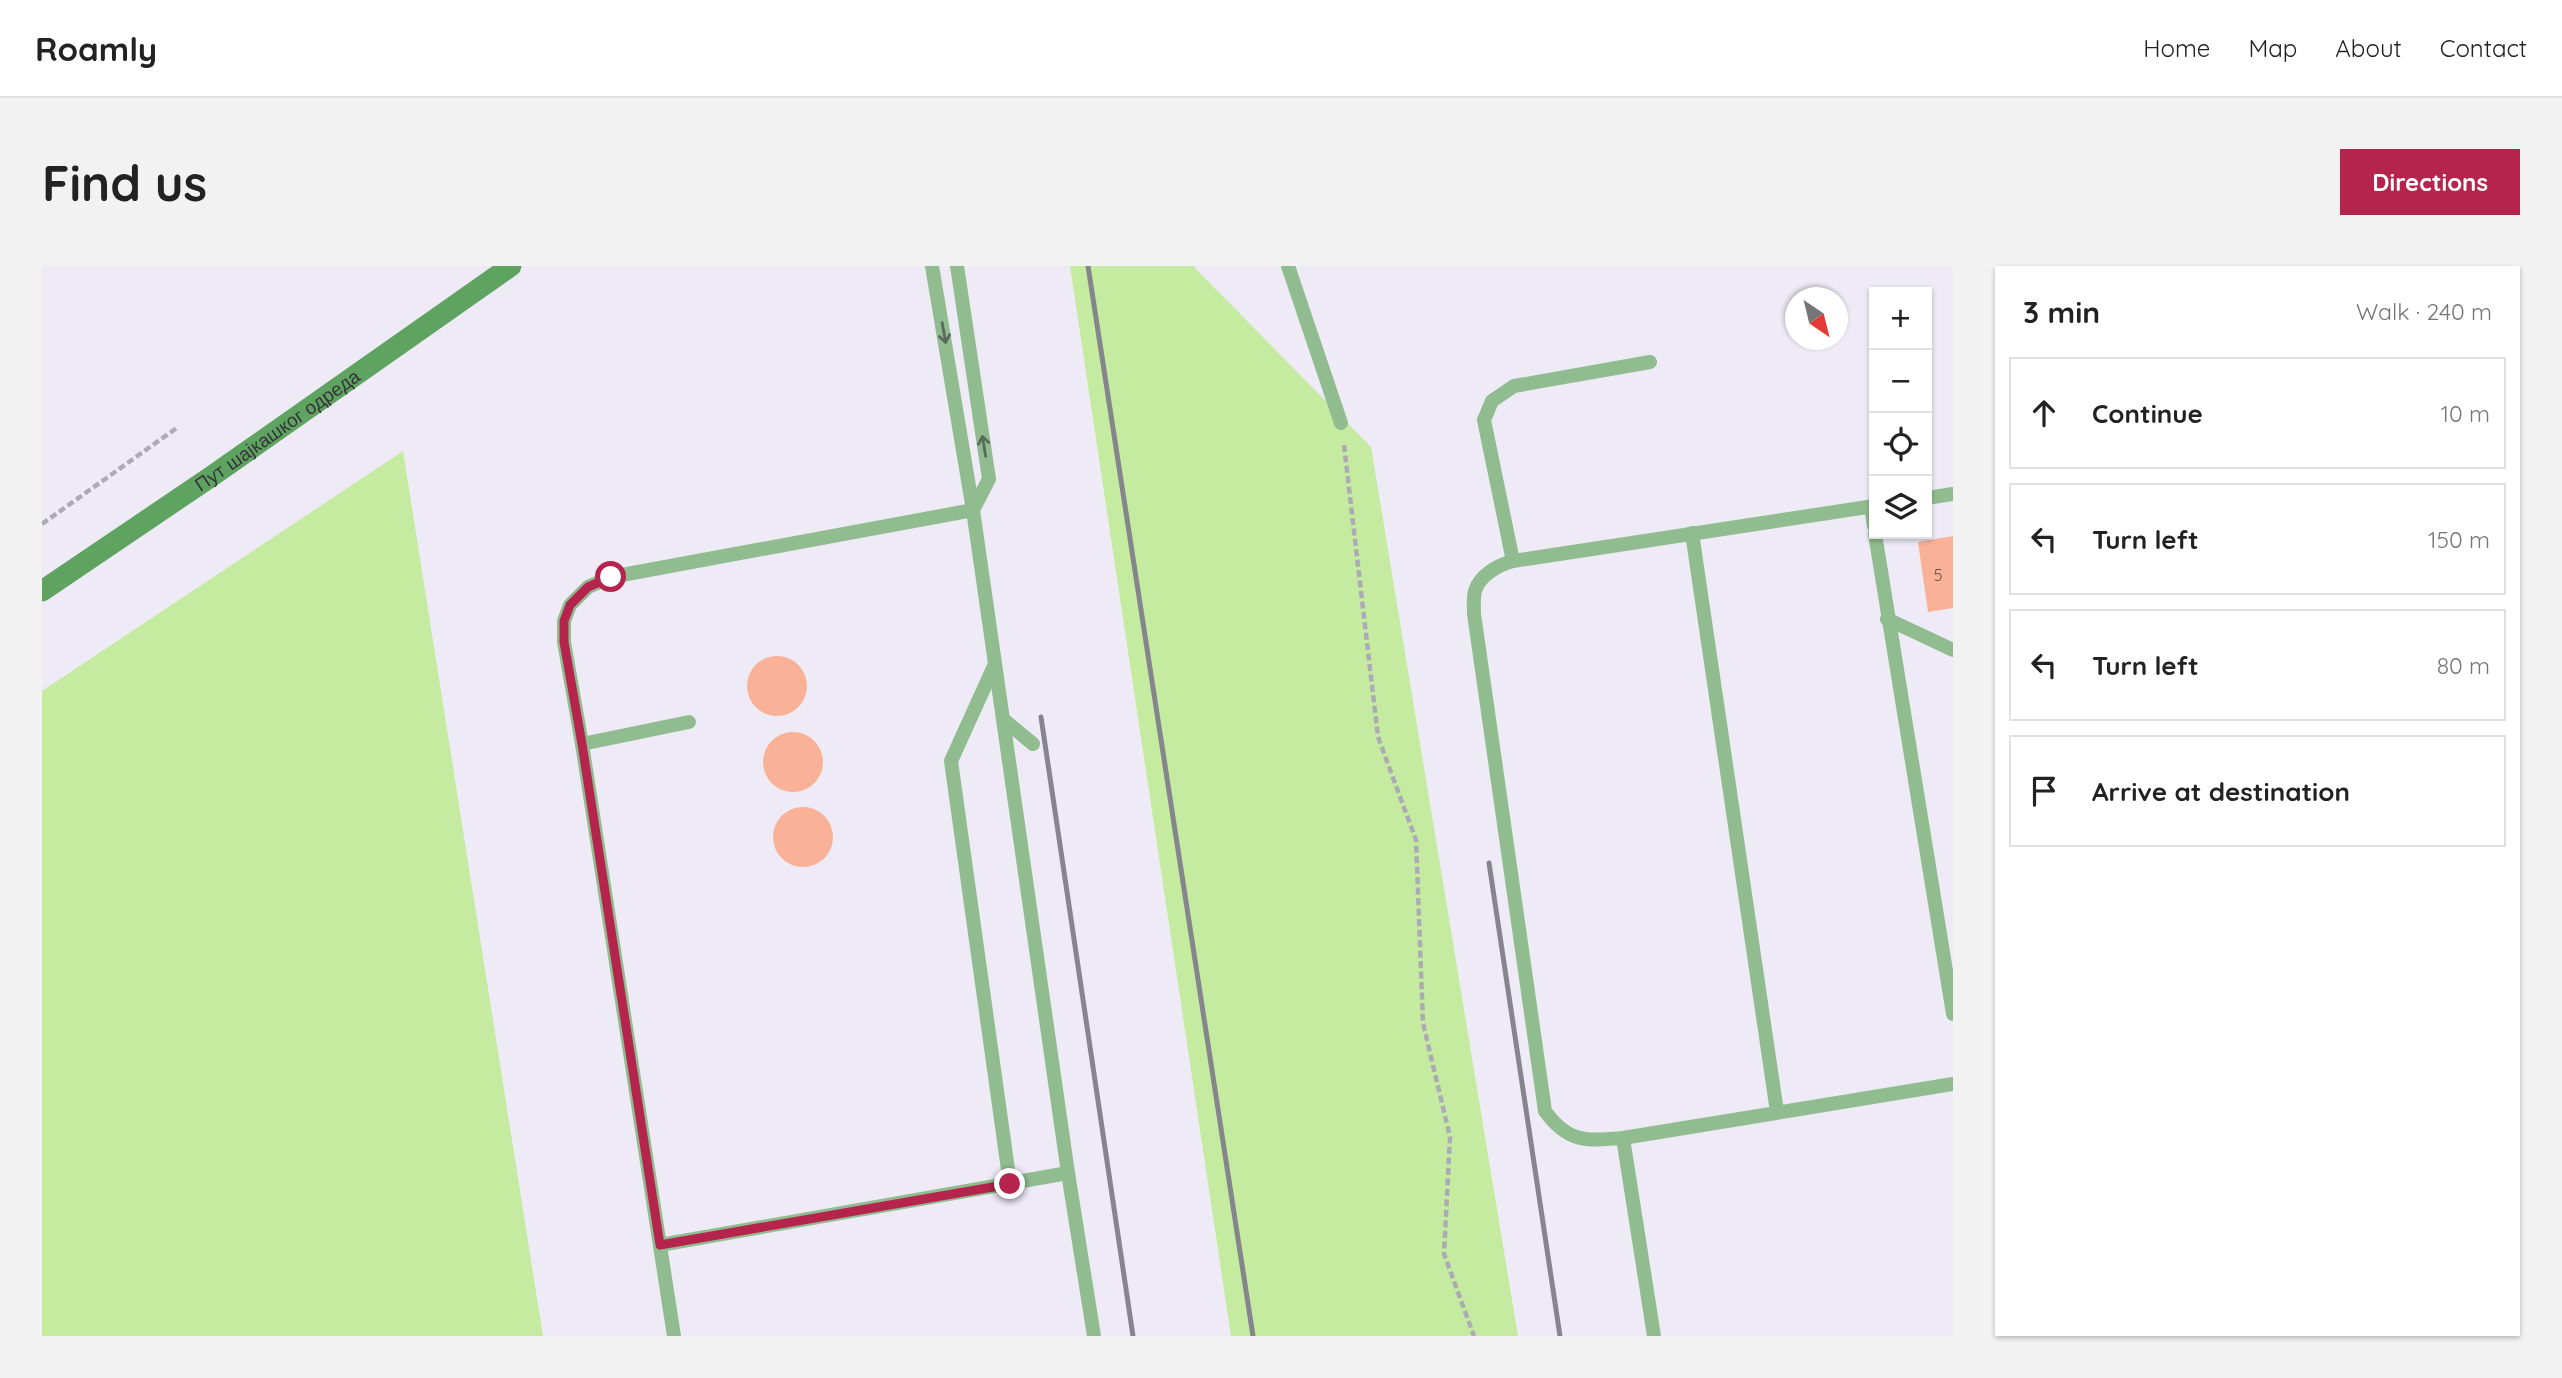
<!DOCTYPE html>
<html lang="en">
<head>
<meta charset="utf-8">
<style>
	:root { --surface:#fff; --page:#f2f2f2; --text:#222; --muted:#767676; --line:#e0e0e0; --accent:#b5244c }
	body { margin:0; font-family:Quicksand,sans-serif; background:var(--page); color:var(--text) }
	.controls { position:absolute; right:21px; top:21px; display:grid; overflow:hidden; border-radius:0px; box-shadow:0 2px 5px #0004 }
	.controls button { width:63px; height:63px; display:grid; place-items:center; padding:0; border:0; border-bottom:2px solid var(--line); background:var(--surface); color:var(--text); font:35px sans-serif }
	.compass { position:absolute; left:1743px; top:21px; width:63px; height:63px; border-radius:50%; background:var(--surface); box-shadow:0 2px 5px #0004; rotate:145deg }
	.stop { position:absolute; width:21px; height:21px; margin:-16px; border:5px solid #b5244c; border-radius:50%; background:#fff }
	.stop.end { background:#b5244c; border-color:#fff; box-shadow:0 2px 7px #0008 }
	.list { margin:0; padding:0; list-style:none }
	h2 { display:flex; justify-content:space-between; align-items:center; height:91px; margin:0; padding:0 28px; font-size:30px }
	h2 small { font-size:23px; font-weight:400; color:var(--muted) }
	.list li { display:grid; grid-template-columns:46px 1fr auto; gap:21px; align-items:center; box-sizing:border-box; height:112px; margin:0 14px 14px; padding:0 14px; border:2px solid var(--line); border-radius:0px }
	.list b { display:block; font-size:26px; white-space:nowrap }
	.list em { font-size:23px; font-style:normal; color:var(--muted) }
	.icon { flex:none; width:38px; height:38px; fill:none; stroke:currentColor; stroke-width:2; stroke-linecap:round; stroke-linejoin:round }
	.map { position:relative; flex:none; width:1911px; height:1070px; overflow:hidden; border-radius:0px }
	header { display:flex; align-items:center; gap:42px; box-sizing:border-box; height:98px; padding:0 35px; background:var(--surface); border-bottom:2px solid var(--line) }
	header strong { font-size:33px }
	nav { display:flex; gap:38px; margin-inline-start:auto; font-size:24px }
	.intro { display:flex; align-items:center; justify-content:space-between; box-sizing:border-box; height:168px; padding:0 42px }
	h1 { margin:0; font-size:49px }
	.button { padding:18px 32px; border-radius:0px; background:var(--accent); color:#fff; font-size:24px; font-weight:700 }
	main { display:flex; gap:42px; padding:0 42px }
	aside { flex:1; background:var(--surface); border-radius:0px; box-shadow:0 2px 5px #0004 }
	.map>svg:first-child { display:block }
</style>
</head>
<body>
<header>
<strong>Roamly</strong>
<nav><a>Home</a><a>Map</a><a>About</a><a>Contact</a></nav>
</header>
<div class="intro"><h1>Find us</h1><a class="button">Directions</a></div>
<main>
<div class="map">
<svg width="1911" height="1070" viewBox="0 0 1911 1070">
	<rect width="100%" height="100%" fill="#eeebf7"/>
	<g fill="#c5eba0">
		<polygon points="1028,0 1151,0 1329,181 1476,1070 1189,1070"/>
		<polygon points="361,185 501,1070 0,1070 0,425"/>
	</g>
	<g fill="#f9b197">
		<polygon points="1911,270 1911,342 1886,346 1876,276"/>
		<circle cx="735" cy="420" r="30"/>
		<circle cx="751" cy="496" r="30"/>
		<circle cx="761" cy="571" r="30"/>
	</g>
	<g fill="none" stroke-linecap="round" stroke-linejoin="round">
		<g stroke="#acaab4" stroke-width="4.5" stroke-dasharray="7 3.5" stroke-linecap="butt">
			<polyline points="1302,179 1336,471 1374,574 1381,757 1408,871 1402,988 1432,1070"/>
			<polyline points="0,258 136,161"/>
		</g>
		<g stroke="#90bc90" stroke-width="14">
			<polyline points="890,0 931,244 1026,907 1052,1070"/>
			<polyline points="915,0 947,213 931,244"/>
			<polyline points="1246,0 1299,157"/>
			<polyline points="1885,232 1911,228"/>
			<polyline points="1829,240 1832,260"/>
			<path d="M1832 240 1471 295C1456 299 1438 309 1433 325 1431 332 1432 341 1432 348L1503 845C1526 877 1544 875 1581 872L1911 818"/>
			<polyline points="1650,267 1735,846"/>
			<polyline points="1833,268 1911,748"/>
			<polyline points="1471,295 1442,154 1450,135 1472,120 1608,96"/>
			<polyline points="1845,353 1911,384"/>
			<polyline points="953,398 909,495 968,918"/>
			<polyline points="961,453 991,478"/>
			<polyline points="540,478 647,456"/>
			<polyline points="1581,872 1612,1070"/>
			<polyline points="618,979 1026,907"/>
			<polyline points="632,1070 540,478 522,376 522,355 528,339 546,321 569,311 931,244"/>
		</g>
		<path stroke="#5fa361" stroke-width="21" id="s1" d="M0 325 170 210 469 0"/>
		<g stroke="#86848c" stroke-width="5">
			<polyline points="1046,0 1211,1070"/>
			<polyline points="999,451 1091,1070"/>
			<polyline points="1447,597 1518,1070"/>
		</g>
	</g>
	<defs><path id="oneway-shaft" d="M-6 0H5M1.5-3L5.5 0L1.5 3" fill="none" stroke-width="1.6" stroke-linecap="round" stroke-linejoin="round" transform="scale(1.75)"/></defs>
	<g stroke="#596a5c">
		<use href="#oneway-shaft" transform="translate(902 67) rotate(80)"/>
		<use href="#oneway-shaft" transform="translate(942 180) rotate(-99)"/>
	</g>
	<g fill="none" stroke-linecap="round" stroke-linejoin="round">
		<polyline stroke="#b5244c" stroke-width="9" points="569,311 546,321 528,339 522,355 522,376 540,478 618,979 968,918"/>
	</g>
	<g text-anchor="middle" stroke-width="5" stroke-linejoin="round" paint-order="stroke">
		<g font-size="16" fill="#665350">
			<text x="1896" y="315">5</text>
		</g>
		<g font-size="19" fill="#353439" stroke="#fbfafe">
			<text dy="7" stroke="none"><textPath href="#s1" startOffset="285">Пут шајкашког одреда</textPath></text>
		</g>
	</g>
</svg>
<div class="controls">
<button>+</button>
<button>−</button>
<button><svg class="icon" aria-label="locate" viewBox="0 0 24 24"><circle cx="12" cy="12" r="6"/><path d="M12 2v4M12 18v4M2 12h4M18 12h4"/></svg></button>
<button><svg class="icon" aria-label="layers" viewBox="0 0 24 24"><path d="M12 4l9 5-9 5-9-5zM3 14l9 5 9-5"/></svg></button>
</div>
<svg class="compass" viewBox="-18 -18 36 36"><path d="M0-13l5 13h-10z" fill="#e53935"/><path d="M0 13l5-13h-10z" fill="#767676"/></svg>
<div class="stop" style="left:569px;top:311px"></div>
<div class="stop end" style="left:968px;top:918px"></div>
</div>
<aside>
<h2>3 min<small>Walk · 240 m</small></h2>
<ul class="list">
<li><svg class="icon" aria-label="ahead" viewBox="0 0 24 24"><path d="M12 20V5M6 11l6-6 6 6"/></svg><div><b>Continue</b></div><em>10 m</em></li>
<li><svg class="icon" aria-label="left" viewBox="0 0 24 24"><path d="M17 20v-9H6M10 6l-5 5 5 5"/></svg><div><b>Turn left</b></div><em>150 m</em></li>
<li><svg class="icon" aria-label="left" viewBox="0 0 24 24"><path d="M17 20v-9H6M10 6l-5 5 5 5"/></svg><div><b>Turn left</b></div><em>80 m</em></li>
<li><svg class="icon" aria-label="arrive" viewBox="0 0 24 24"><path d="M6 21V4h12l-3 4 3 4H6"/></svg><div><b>Arrive at destination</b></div></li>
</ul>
</aside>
</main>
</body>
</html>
